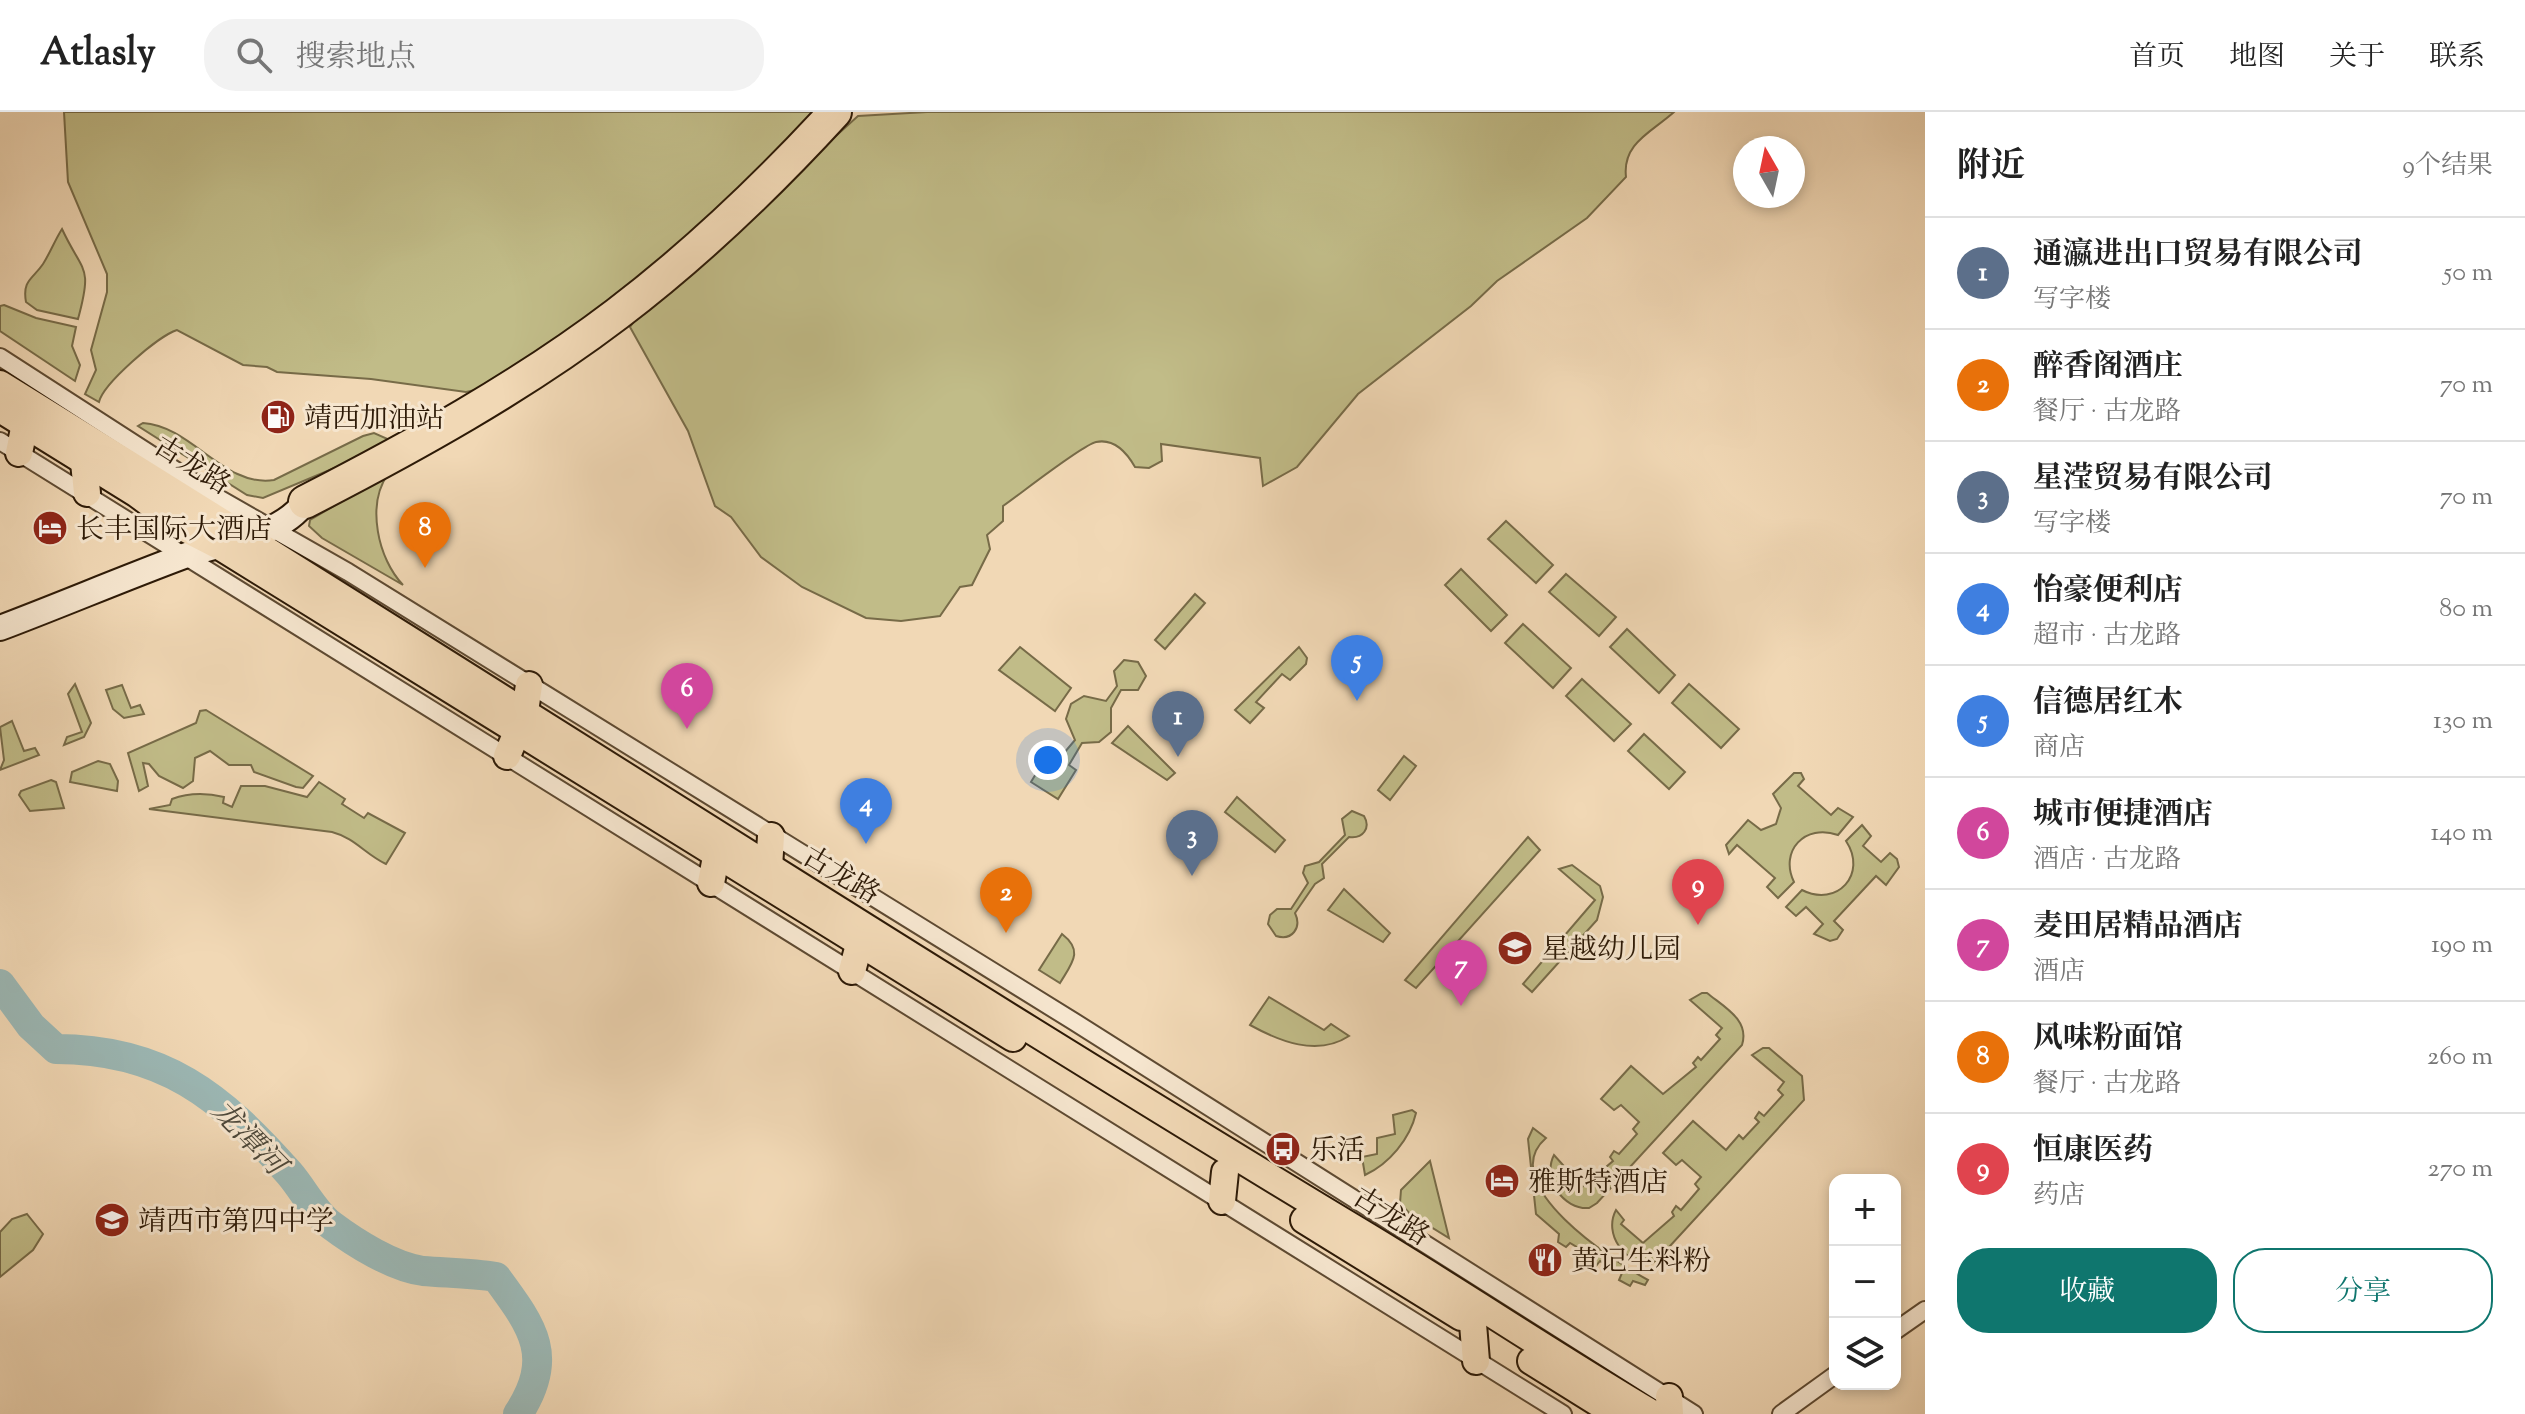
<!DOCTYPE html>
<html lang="zh">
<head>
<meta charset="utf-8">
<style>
	:root { --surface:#fff; --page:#f2f2f2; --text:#222; --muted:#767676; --line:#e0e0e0; --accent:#0f766e }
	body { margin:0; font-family:"Sorts Mill Goudy","Noto Serif SC",serif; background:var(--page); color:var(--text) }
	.controls { position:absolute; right:24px; bottom:24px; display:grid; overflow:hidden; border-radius:16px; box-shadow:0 4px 12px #0003 }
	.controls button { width:72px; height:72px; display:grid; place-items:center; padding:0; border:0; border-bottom:2px solid var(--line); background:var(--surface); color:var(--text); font:40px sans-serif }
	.compass { position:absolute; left:1733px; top:24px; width:72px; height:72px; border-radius:50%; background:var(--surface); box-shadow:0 4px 12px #0003; rotate:351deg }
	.you { position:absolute; left:1048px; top:648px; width:28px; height:28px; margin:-20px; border:6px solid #fff; border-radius:50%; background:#1a73e8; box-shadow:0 0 0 12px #1a73e833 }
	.badge { display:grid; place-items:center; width:52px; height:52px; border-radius:50%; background:var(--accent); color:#fff; font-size:26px; font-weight:700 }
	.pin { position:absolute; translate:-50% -66px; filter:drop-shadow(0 2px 4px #0008) }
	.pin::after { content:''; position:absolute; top:42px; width:28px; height:24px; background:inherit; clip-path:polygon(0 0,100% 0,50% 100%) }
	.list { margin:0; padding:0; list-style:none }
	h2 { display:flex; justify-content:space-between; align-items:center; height:104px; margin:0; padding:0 32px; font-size:34px }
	h2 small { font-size:26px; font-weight:400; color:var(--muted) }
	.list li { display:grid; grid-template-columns:52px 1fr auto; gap:24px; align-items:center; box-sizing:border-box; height:112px; padding:0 32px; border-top:2px solid var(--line) }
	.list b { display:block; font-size:30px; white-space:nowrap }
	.list p { margin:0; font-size:26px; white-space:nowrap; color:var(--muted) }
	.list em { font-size:26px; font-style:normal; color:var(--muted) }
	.actions { display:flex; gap:16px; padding:24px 32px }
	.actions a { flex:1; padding:18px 0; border:2px solid var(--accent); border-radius:32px; text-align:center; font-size:28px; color:var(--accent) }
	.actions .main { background:var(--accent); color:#fff }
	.icon { flex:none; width:44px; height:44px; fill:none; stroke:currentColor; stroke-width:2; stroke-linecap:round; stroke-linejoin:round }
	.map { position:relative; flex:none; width:1925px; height:1302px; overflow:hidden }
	header { display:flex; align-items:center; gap:48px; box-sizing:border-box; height:112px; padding:0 40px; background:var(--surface); border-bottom:2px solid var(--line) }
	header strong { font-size:38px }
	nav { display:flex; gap:44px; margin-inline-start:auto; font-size:28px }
	.search { width:560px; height:72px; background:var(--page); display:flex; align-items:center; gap:20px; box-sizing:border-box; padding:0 28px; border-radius:32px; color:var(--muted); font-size:30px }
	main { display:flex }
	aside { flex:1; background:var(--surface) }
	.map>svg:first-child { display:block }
</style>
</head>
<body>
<header>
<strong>Atlasly</strong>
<div class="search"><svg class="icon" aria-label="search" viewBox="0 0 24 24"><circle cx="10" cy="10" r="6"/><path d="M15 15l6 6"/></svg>搜索地点</div>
<nav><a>首页</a><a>地图</a><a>关于</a><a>联系</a></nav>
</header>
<main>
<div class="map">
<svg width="1925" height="1302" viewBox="0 0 1925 1302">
	<rect width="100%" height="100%" fill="#f1d8b5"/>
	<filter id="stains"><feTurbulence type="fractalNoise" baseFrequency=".0025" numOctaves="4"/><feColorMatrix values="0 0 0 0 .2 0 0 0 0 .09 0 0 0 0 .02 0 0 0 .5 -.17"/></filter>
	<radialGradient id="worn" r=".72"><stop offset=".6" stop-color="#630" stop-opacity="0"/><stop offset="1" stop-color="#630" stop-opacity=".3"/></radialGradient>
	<g fill="#c1bc88" stroke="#776b48" stroke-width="2">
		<path d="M64 0H816L763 62 618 184 512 260 480 277 466 280 371 267 277 260 267 255 243 253 177 218C158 224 103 272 99 290L85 282 96 258 91 238 107 180V162L68 70Z"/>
		<path d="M927 0H1674C1652 20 1622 31 1626 65L1587 106 1497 169 1471 194 1358 282 1297 355 1263 374 1260 346 1161 332 1162 349 1149 356 1135 355C1127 341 1115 326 1096 330 1082 333 1019 383 1003 394V409L987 423 990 437 972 473 960 475 940 504 901 509 866 506 802 475 761 445 731 405 715 394 688 319 630 215 641 200 858 4Z"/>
		<path d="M62 117C83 162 93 152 78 207L37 198 26 190C22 168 33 167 43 152 50 141 55 128 62 117Z"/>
		<polygon points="4,193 36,206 76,215 72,234 80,253 75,269 0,219 0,194"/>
		<path d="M143 311C192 314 224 376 274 368L363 324 374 321 390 328 356 347 263 386 247 383 138 314Z"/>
		<path d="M388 362C366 393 378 447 403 473L322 426 309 414 310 408Z"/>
		<polygon points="1506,409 1553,453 1536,471 1488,427"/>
		<polygon points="1461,457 1507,503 1491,519 1445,473"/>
		<polygon points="1566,462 1616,505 1599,524 1549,480"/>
		<polygon points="1195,482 1205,491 1165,537 1155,528"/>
		<polygon points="1523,512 1571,556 1553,576 1505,531"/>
		<polygon points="1627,517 1675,563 1659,581 1610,535"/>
		<polygon points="1020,535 1071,576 1055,599 999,558"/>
		<polygon points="1299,535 1307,546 1306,552 1290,568 1282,562 1256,590 1264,596 1250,611 1235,598"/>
		<polygon points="1124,548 1138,550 1146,564 1138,578 1121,578 1111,596 1111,620 1099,630 1082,631 1069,653 1076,658 1058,687 1031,670 1048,642 1059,647 1075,628 1066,607 1071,592 1084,584 1106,589 1117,574 1114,559"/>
		<polygon points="1582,567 1631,612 1614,629 1566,584"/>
		<polygon points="75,572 91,611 84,625 64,633 67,625 82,620 68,582"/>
		<polygon points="1689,572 1739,617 1721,636 1672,591"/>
		<polygon points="122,573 131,596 140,593 144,602 124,606 113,597 106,578"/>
		<polygon points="206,598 313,664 303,676 296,675 254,660 251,653 229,653 210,639 195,646 193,669 183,676 159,664 149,652 143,651 148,674 139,679 128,641 196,611 200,599"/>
		<polygon points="12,609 24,639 35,636 39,643 0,658 4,648 0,615"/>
		<polygon points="1128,614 1175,661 1167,668 1112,631"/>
		<polygon points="1644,622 1685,660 1669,677 1628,639"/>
		<polygon points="1404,644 1416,654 1390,688 1378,678"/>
		<polygon points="98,649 110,652 118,669 117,679 70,670 72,660"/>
		<path d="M1794 661H1801L1804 667 1798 674 1831 703 1838 696 1853 705 1838 723C1805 711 1779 739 1794 770L1778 786 1767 775 1775 766 1737 733 1729 742 1726 733 1748 708 1761 718 1776 712 1781 696 1773 682Z"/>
		<polygon points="51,668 56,670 64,696 30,699 19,683 21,679"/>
		<path d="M319 670 345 687 342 692 364 706 368 701 405 721 386 752C365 742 355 726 332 720L149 697 170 693 172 687C188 681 207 681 224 685L223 691 232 695 241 674H265L307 685Z"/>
		<polygon points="1237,685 1285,728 1275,740 1225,700"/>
		<path d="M1352 699 1364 704C1371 716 1363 727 1349 725L1322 752 1324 766 1315 772 1295 801C1302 816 1292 829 1276 824L1268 812 1270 803 1277 797H1291L1308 771 1303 761 1305 754 1319 750 1345 723 1342 707Z"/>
		<path d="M1862 713 1871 724 1863 734 1881 750 1890 741 1897 747 1899 755 1886 773 1876 764 1834 809 1843 818 1837 827 1830 829 1814 822 1823 812 1806 795 1796 804 1786 795 1802 778C1837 796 1868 762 1846 729Z"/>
		<polygon points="1528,725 1540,738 1416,876 1405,868"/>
		<polygon points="1572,753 1600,774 1603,785 1597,808 1532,880 1523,872 1595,788 1559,757"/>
		<polygon points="1344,777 1390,821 1383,830 1328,798"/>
		<path d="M1062 822C1084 839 1072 851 1060 871L1039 858Z"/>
		<path d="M1702 881H1707C1724 895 1750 908 1742 933L1597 1091 1589 1096C1563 1098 1542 1066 1554 1043L1563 1053 1560 1056 1581 1076 1613 1049 1610 1045 1614 1039 1619 1042 1637 1022 1633 1017 1639 1010 1621 993 1614 998 1601 987 1631 954 1663 982 1696 955 1693 951 1698 945 1701 948 1720 927 1716 923 1722 916 1690 888Z"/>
		<path d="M1269 885 1324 918 1331 912 1349 924C1317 945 1279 929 1250 913Z"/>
		<path d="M1763 936H1769L1802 964 1804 988 1659 1146 1651 1152C1625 1152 1603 1122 1616 1098L1624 1108 1621 1112 1643 1131 1674 1104 1672 1100 1676 1094 1681 1098 1699 1077 1695 1072 1701 1065 1682 1048 1676 1053 1663 1041 1693 1009 1726 1038 1739 1023 1743 1027 1759 1010 1755 1006 1759 1000 1764 1004 1783 983 1778 978 1784 970 1752 943Z"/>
		<path d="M1412 998 1416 1001C1410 1027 1389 1052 1365 1063L1362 1045 1377 1042V1026L1395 1022 1393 1003Z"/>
		<path d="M1533 1016 1546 1026C1493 1072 1615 1150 1648 1168L1645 1173 1633 1169 1630 1174 1619 1168 1622 1161 1600 1149 1596 1154 1588 1150 1590 1143 1570 1131 1566 1135 1558 1130 1559 1122 1536 1102 1528 1027Z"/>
		<polygon points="1430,1049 1449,1126 1410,1102 1400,1091 1401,1078"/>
		<polygon points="27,1102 43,1122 33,1138 0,1165 0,1120 12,1107"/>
	</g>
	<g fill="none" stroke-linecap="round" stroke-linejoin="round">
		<path stroke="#9cb8b5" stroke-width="30" d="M0 872 31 914 56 937C163 937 221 984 289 1061 303 1077 314 1100 331 1113 355 1131 393 1155 423 1159 448 1161 471 1161 496 1165 532 1214 556 1244 518 1302"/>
		<defs>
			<g id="street">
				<polyline points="0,245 220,387 348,460 1073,909 1694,1302"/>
				<polyline points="0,329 1563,1302"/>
				<polyline points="1895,1219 1925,1198"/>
				<polyline points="1781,1302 1835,1263"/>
			</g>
			<path id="secondary" d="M0 516C61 493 122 467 184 444 222 430 280 425 305 390"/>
			<g id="primary">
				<path d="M0 272C455 553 904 845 1362 1121 1460 1180 1555 1244 1653 1302"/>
				<polyline points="0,297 137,382 180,414 219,434 1013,926"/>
				<polyline points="19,341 25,312"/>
				<polyline points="84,350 87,381"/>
				<polyline points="525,599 529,573"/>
				<polyline points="507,644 517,620"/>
				<polyline points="769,755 771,724"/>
				<polyline points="711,771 716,745"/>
				<polyline points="852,859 859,833"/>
				<polyline points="1222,1089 1225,1060"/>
				<polyline points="1304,1108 1461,1205"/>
				<polyline points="1473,1212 1476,1249"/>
				<polyline points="1531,1249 1616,1302"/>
				<polyline points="1669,1285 1670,1302"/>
			</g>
			<path id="highway" d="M305 390C412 335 521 275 617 202 696 142 768 73 835 0"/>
		</defs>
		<use href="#street" stroke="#5e4a32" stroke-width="20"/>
		<use href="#secondary" stroke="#2d1a07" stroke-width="28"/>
		<use href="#primary" stroke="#2d1a07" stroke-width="30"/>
		<use href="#highway" stroke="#2d1a07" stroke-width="36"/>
		<use href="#street" stroke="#f6e6cf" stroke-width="16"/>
		<use href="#secondary" stroke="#f6e6cf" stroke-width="24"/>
		<use href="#primary" stroke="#f1d8b5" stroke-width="26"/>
		<use href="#highway" stroke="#f1d8b5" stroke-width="32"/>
	</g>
	<defs>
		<symbol id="fuel-disc" viewBox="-11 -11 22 22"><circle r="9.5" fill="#8f2418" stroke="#f6e6cf"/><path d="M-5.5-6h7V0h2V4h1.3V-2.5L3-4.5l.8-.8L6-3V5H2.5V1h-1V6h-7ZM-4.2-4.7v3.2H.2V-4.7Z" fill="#fff"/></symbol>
		<symbol id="hotel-disc" viewBox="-11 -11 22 22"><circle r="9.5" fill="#8f2418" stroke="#f6e6cf"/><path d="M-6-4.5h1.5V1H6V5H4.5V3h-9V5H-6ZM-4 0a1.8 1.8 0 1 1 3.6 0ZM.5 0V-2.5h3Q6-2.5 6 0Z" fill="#fff"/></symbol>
		<symbol id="school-disc" viewBox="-11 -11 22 22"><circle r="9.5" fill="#8f2418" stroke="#f6e6cf"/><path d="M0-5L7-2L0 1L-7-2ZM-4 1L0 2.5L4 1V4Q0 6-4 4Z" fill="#fff"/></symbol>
		<symbol id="bus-disc" viewBox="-11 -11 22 22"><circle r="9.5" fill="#8f2418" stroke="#f6e6cf"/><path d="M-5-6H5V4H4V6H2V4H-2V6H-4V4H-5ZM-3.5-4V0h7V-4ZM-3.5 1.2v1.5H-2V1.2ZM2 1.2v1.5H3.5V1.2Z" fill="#fff"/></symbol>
		<symbol id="restaurant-disc" viewBox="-11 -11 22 22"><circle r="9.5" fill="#8f2418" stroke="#f6e6cf"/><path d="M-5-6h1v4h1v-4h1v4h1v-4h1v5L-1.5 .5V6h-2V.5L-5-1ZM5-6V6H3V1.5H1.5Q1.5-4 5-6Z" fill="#fff"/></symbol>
	</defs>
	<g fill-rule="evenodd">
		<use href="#fuel-disc" x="258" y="285" width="40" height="40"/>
		<use href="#hotel-disc" x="30" y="396" width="40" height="40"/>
		<use href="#school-disc" x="1495" y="816" width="40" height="40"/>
		<use href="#bus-disc" x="1263" y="1017" width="40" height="40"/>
		<use href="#hotel-disc" x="1482" y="1049" width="40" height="40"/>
		<use href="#school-disc" x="92" y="1088" width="40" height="40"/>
		<use href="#restaurant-disc" x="1525" y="1128" width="40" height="40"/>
	</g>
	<g text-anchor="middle" stroke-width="6" stroke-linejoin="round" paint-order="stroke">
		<g font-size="28" fill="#2d1a07" stroke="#f6e6cf" text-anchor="start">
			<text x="304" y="315">靖西加油站</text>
			<text x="76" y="426">长丰国际大酒店</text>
			<text x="1541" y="846">星越幼儿园</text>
			<text x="1309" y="1047">乐活</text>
			<text x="1528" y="1079">雅斯特酒店</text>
			<text x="138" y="1118">靖西市第四中学</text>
			<text x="1571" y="1158">黄记生料粉</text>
		</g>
		<g font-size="28" fill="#2d1a07" stroke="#f6e6cf">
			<text transform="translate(193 352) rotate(32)" y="10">古龙路</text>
			<text transform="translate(842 762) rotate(31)" y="10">古龙路</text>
			<text transform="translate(1392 1103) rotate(32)" y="10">古龙路</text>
		</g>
		<g font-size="30" font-style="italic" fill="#4e493b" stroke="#f6e6cf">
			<text transform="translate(249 1025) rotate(46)" y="10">龙潭河</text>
		</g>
	</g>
	<rect width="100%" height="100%" filter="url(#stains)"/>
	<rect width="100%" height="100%" fill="url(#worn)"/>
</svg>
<div class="controls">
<button>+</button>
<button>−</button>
<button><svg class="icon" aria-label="layers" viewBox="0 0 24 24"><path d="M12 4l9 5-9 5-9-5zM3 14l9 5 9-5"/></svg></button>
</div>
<svg class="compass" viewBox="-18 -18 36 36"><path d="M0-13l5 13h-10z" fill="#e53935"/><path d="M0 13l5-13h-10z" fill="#767676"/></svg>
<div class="you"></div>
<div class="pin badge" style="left:1178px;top:645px;background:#5c6f8a">1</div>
<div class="pin badge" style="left:1006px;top:821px;background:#e8710a">2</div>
<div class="pin badge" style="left:1192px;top:764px;background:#5c6f8a">3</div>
<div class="pin badge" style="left:866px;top:732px;background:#3f7fe0">4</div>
<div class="pin badge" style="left:1357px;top:589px;background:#3f7fe0">5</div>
<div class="pin badge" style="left:687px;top:617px;background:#d1479c">6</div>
<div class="pin badge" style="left:1461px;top:894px;background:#d1479c">7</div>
<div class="pin badge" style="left:425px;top:456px;background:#e8710a">8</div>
<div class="pin badge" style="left:1698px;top:813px;background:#e0444e">9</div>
</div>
<aside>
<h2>附近<small>9个结果</small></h2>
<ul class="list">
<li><span class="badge" style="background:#5c6f8a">1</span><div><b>通瀛进出口贸易有限公司</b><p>写字楼</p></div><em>50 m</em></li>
<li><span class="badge" style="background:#e8710a">2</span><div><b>醉香阁酒庄</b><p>餐厅 · 古龙路</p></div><em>70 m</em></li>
<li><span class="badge" style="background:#5c6f8a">3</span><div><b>星滢贸易有限公司</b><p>写字楼</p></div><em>70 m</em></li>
<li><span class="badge" style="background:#3f7fe0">4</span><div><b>怡豪便利店</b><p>超市 · 古龙路</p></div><em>80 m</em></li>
<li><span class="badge" style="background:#3f7fe0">5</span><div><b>信德居红木</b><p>商店</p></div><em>130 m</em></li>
<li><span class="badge" style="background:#d1479c">6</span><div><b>城市便捷酒店</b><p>酒店 · 古龙路</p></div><em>140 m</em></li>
<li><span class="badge" style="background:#d1479c">7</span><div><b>麦田居精品酒店</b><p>酒店</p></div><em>190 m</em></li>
<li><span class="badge" style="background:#e8710a">8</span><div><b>风味粉面馆</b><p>餐厅 · 古龙路</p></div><em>260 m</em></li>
<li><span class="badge" style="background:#e0444e">9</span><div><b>恒康医药</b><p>药店</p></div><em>270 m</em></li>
</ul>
<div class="actions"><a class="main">收藏</a><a>分享</a></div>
</aside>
</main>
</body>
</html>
